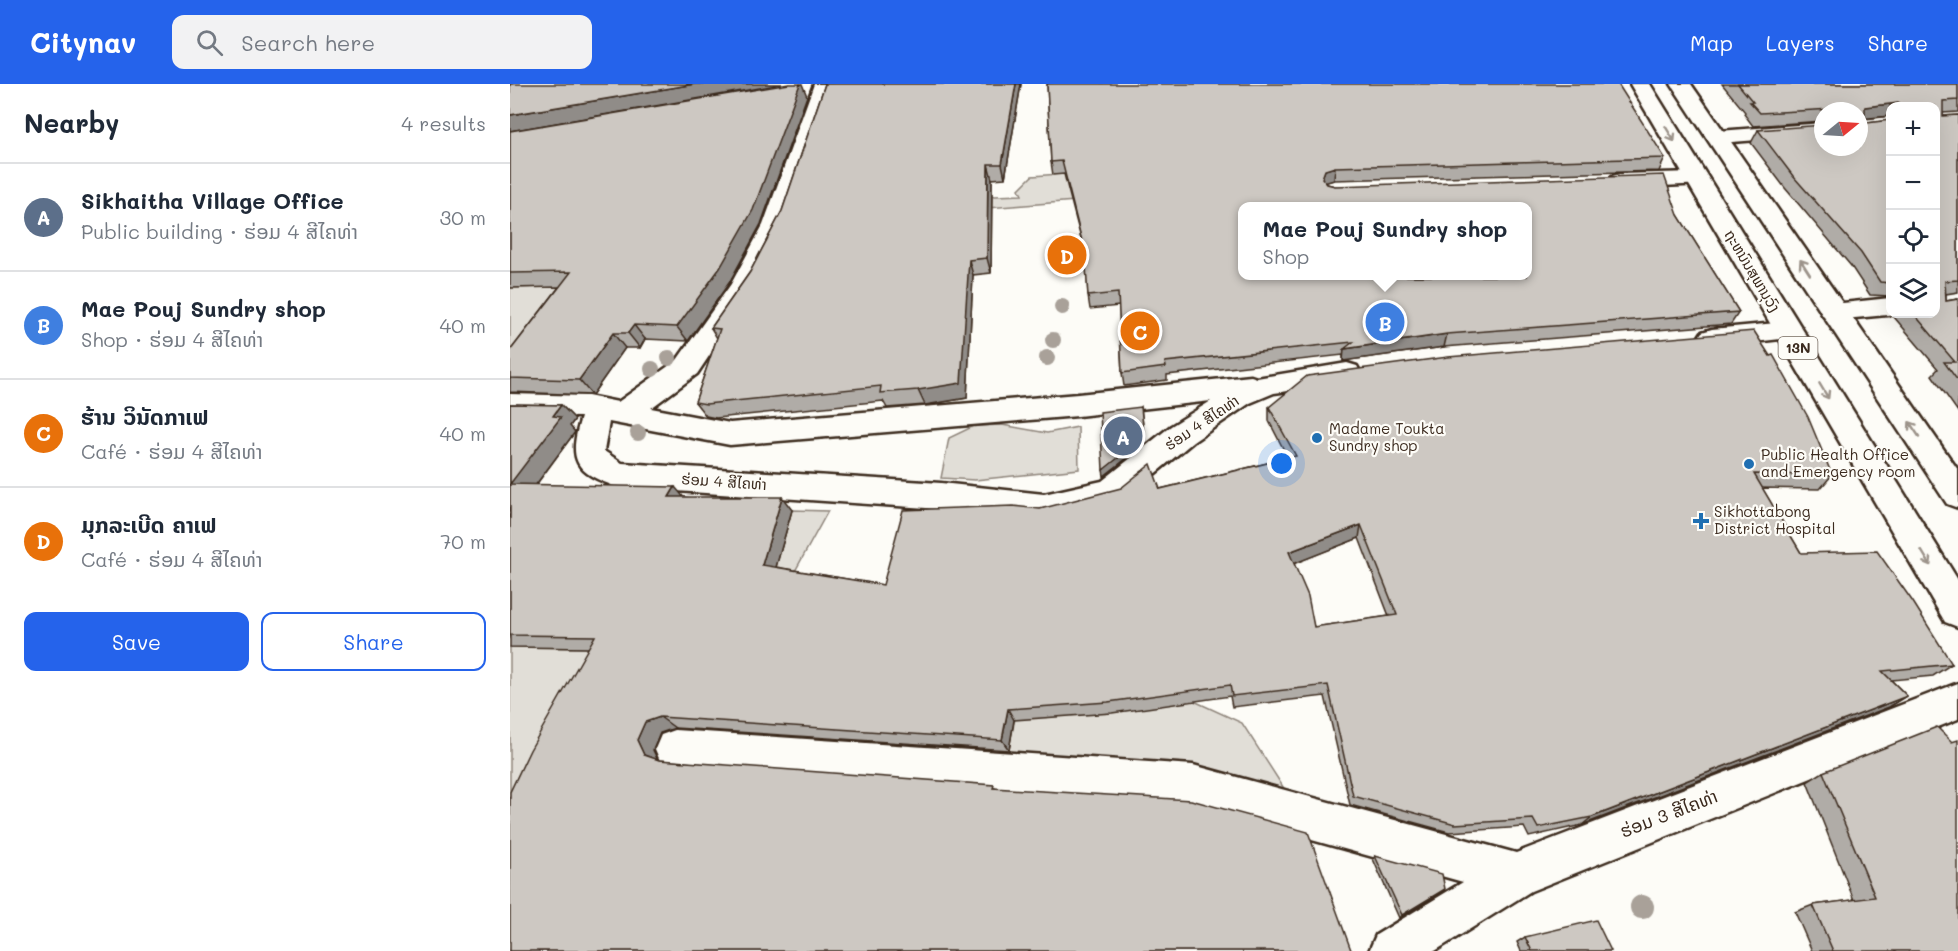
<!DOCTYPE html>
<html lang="en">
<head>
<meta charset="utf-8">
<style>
	:root { --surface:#fff; --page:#f2f2f3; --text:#1f2937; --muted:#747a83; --line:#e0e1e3; --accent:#2563eb }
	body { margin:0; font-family:Mali,"Noto Sans Lao",sans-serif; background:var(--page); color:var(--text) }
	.controls { position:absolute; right:18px; top:18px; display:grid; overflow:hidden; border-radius:12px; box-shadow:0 6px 24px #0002 }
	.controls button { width:54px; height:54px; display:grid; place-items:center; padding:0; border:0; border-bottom:2px solid var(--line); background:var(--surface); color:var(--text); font:30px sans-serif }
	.compass { position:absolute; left:1304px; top:18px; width:54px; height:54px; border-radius:50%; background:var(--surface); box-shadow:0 6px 24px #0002; rotate:72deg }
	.you { position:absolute; left:772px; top:380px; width:21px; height:21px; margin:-15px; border:4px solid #fff; border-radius:50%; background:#1a73e8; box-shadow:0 0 0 9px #1a73e833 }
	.badge { display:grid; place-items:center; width:39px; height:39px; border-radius:50%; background:var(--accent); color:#fff; font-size:20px; font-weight:700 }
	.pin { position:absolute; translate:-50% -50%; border:3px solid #fff; box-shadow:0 2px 6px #0006 }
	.popup { position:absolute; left:728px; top:118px; width:294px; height:78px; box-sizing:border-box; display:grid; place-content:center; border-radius:12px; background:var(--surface); filter:drop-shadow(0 2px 4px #0005); font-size:20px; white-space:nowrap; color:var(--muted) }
	.popup b { font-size:22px; color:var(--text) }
	.popup::after { content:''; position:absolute; left:50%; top:100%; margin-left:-12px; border:12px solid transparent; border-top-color:var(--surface) }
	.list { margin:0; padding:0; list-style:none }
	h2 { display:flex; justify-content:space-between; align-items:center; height:78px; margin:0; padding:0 24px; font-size:26px }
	h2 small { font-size:20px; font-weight:400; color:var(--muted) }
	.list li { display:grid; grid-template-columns:39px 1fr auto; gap:18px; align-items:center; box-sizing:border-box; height:108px; padding:0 24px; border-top:2px solid var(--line) }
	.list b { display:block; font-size:22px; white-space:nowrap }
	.list p { margin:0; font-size:20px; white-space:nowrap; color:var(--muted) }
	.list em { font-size:20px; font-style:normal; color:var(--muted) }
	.actions { display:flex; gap:12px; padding:18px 24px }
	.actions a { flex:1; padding:14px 0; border:2px solid var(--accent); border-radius:12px; text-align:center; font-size:21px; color:var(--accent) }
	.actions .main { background:var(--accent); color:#fff }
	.icon { flex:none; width:33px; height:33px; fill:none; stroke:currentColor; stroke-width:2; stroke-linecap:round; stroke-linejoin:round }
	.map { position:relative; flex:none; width:1448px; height:867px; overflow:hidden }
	header { display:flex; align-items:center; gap:36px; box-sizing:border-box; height:84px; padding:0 30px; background:var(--accent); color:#fff }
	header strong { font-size:28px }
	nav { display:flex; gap:33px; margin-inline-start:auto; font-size:21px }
	.search { width:420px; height:54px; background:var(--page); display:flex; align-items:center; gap:15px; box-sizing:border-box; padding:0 21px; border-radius:12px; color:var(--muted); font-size:22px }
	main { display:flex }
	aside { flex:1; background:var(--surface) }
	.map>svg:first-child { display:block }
</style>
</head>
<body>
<header>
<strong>Citynav</strong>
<div class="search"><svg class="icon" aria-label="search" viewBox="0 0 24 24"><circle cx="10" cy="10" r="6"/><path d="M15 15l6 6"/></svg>Search here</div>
<nav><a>Map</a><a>Layers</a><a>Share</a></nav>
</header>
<main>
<aside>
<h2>Nearby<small>4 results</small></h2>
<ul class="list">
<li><span class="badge" style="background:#5c6f8a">A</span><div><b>Sikhaitha Village Office</b><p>Public building · ຮ່ອມ 4 ສີໄຄທ່າ</p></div><em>30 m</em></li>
<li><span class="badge" style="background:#3f7fe0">B</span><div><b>Mae Pouj Sundry shop</b><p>Shop · ຮ່ອມ 4 ສີໄຄທ່າ</p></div><em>40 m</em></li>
<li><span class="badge" style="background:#e8710a">C</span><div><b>ຮ້ານ ວິນັດກາເຟ</b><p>Café · ຮ່ອມ 4 ສີໄຄທ່າ</p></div><em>40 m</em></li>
<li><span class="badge" style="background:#e8710a">D</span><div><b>ມຸກລະເບີດ ຄາເຟ</b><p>Café · ຮ່ອມ 4 ສີໄຄທ່າ</p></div><em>70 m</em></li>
</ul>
<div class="actions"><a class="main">Save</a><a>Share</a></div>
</aside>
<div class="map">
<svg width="1448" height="867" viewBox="0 0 1448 867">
	<rect width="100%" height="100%" fill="#fdfcf7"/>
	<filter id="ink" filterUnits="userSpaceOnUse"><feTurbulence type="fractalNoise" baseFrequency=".0167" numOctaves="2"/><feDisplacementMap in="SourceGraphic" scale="12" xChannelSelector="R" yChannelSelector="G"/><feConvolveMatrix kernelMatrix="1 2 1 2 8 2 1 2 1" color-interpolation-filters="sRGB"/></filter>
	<g filter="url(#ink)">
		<g fill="#e1ded7" stroke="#8e847a" stroke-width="1.5">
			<polygon points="564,89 565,117 363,133 469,110 485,112 512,111 509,105 522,92"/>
			<polygon points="72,202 0,301 0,204"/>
			<polygon points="492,341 537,349 568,343 569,385 465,396 431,394 439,354 464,342"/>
			<polygon points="282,426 318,427 199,644 73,616 0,746 0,563 98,564 270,469"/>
			<polygon points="684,617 732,639 775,706 700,691 498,670 505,634"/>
		</g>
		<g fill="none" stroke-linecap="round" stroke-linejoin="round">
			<defs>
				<g id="minor">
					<path d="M304 0H320L322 2 277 141 246 202 187 290 141 324 220 339 568 310 741 292 747 294 837 279 847 282 851 289 847 296 837 299 764 309 740 319 683 358 613 416 534 436 431 425 108 403C64 389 58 376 71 333L0 332V310L78 312 108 318 167 276 221 200 253 141ZM701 317 661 342 592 397 534 410 431 399 112 379 94 367 99 338 220 361 568 332Z"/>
					<polygon points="1313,39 1313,51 1209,59 1201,58 1198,53 1201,48 1209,47"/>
					<polygon points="1186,88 1194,90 1197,95 1194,100 1110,104 1102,102 1099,97 1102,92 1110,90"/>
					<polygon points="1380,214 1380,230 1388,230 1323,236 1314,233 1310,227 1314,221"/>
					<polygon points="1278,238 1288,241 1292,247 1288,253 1202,263 1192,260 1188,254 1192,248 1202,245"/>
					<polygon points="1448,599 1448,635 1021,807 925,867 859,867 866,851 953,798 683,723 165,684 151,679 145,665 151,651 165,646 683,681 1006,769"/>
				</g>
				<g id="highway">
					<polygon points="1120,0 1140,0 1448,496 1448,543 1435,538"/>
					<polygon points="1161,0 1181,0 1448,386 1448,424 1437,420"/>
				</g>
			</defs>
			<use href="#minor" stroke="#3b2a1e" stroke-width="5"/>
			<use href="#highway" stroke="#3b2a1e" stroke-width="5"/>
			<use href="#minor" fill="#fdfcf7" fill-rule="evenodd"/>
			<use href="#highway" fill="#fdfcf7" fill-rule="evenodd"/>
		</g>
		<g fill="#a9a199">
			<circle cx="552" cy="223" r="8"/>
			<circle cx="543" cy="256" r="8"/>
			<circle cx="159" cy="274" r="8"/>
			<circle cx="537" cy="274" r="8"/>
			<circle cx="142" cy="285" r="8"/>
			<circle cx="128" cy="349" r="8"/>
			<circle cx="1132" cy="823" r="12"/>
		</g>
		<g fill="#b0aca7" stroke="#3b2a1e" stroke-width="1.5" fill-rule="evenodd">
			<polygon points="0,0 0,47 297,12 251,140 219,199 178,257 135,255 130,264 115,264 82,311 0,308 0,267 49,203 0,204"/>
			<polygon points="315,0 511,0 495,94 482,95 481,189 463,191 457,314 415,321 377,324 373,317 206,334 196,332 185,318 207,254 201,244 240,188 272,127"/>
			<polygon points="537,0 1155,74 1149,87 824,96 816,98 817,100 825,102 1168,131 1229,228 1221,240 934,263 833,277 833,271 657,291 657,296 614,302 612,289 609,222 580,225 578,212 576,174 554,90 543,91 541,78"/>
			<polygon points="1212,0 1448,0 1448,28 1433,29 1433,32 1448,31 1448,208 1436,210 1436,217 1448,215 1448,328 1422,291 1428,285 1384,233 1387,230 1425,230 1425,22 1380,22 1380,32 1355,35 1355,36 1357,39 1380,36 1380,212 1360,211 1341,182 1275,104 1241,59 1248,46 1313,63 1349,27 1313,27 1313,37 1243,42 1234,30 1235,28"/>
			<path d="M0 320 51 321 65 335 60 342 65 348 26 401 174 413 282 426 266 483 373 501 530 425 650 405 778 374 759 337V323L1322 391 1310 405 1252 404 1291 469 1442 580 1423 592 1381 596 1397 612 1379 623 1072 741 1019 753 1014 743 939 748 840 721 815 612 722 623 720 612 602 629 504 636 499 666 165 644 150 649 143 666 148 676 485 704 841 866V867H0L78 564 0 563ZM849 454 879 532 804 543 784 479Z"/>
			<polygon points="1442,658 1448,867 1302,867 1285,828 1303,821 1344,816 1297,698 1313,688"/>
			<polygon points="865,772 932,808 889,834 863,775"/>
			<polygon points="1015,853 1101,867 1011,867 1007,858"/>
		</g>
		<g fill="#908c88" stroke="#3b2a1e" stroke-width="1.5">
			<polygon points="185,0 272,0 0,47 0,31"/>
			<polygon points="290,0 292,0 297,12 251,140 219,199 178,257 167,243"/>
			<polygon points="506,0 511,0 495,94 492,80"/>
			<polygon points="1388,19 1386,22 1380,22 1380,32 1349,35 1355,23"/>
			<polygon points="478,80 482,95 481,189 477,174"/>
			<polygon points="825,83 824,96 814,99 812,94 815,86"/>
			<polygon points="459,176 463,191 457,314 415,321 408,306"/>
			<polygon points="124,241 135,255 130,264 118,249"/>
			<polygon points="103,249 115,264 82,311 69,296"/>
			<polygon points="937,250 934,263 833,277 834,265"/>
			<polygon points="51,321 65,335 60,342 65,348 16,414 0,400 43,332"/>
			<polygon points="631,323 635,360 594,392 593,386"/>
			<polygon points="165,403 177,417 159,413"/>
			<polygon points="272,413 282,426 263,494 252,481"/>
			<polygon points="851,441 849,454 778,482 779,468"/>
			<polygon points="1397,612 1379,623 1072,741 1082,733"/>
			<polygon points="498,625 504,636 499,666 492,656"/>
			<polygon points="150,633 165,644 150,649 143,666 150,681 134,671 127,656 135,638"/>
			<polygon points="935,805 932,808 889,834 892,831"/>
		</g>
		<g fill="#cdc8c2" stroke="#3b2a1e" stroke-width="1.5" fill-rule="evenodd">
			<polygon points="0,0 185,0 0,31"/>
			<polygon points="279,0 290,0 243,126 210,184 167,243 124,241 118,249 103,249 69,296 0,294 0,267 61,188 0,189 0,47"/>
			<polygon points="315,0 506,0 492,80 478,80 477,174 459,176 451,299 408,306 370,309 371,302 196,320 185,318 210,245 201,244 240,188 272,127"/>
			<path d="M537 0H1108L1155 74 825 83 815 86 812 94 817 100 825 102 1154 91 1168 131 1229 228 937 250 834 265 843 258 655 278 656 283 612 289 608 209 578 212 575 169 552 77 541 78ZM732 123H1017V192H732Z"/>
			<polygon points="1228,0 1448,0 1448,16 1433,17 1433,32 1448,31 1448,196 1435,197 1436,217 1448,215 1448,297 1434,278 1445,278 1404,230 1425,230 1425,22 1390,22 1388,19 1355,23 1355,36 1357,39 1380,36 1380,199 1370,198 1351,169 1283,92 1248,46 1313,41 1313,63 1349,63 1349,27 1322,27 1322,25 1250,29 1240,18 1243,18"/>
			<path d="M1244 247 1260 272 1263 271 1298 333 1322 391 1244 390 1291 469 1367 467 1403 518 1442 580 1372 587 1397 612 1082 733 1028 744 1023 735 945 740 843 712 818 601 722 612 720 601 598 618 498 625 492 656 150 633 135 638 127 656 134 671 149 676 484 701 483 704 681 716 798 748 841 866 840 867H0V708L20 666 85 552 0 551V320L51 321 43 332 51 333 0 400 165 403 159 413H272L252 481 373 501 393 426 503 422 530 425 611 404 641 380 650 405 786 372 759 323 797 292 938 273ZM851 441 887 531 804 543 798 512 779 468Z"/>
			<polygon points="631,323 634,353 593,386 590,328"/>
			<polygon points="1427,643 1442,658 1448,656 1448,867 1323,867 1303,821 1365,813 1313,688"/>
			<polygon points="865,772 932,790 935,805 892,831"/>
			<polygon points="1086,836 1101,867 1022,867 1015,853"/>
		</g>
		<defs><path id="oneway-shaft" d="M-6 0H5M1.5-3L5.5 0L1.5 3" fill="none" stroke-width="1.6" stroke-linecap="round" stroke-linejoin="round" transform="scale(1.5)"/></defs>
		<g stroke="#9c938a">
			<use href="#oneway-shaft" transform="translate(1160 50) rotate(59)"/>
			<use href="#oneway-shaft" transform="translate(1295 183) rotate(-123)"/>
			<use href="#oneway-shaft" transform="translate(1314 307) rotate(59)"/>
			<use href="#oneway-shaft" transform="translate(1404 345) rotate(-124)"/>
			<use href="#oneway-shaft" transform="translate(1416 474) rotate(59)"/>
		</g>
	</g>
	<g fill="#1f6fb2" stroke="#fdfcf7" stroke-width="2">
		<circle cx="807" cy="354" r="6"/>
		<circle cx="1239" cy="380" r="6"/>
		<path d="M1188 428h6v6h6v6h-6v6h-6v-6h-6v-6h6z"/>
	</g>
	<g text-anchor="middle" stroke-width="4.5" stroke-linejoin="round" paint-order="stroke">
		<rect fill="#fdfcf7" stroke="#75695f" stroke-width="1.5" x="1268.5" y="253" width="39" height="22" rx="4.5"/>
		<g font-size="14" font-weight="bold" fill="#3b2a1e">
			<text x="1288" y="269">13N</text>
		</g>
		<g font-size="15" fill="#3b2a1e" stroke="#fdfcf7">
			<text transform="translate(1242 187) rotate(59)" y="5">ຖະຫນົນສຸພານຸວົງ</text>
			<text transform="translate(692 339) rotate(-34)" y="5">ຮ່ອມ 4 ສີໄຄທ່າ</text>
			<text transform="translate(214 398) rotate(4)" y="5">ຮ່ອມ 4 ສີໄຄທ່າ</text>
		</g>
		<g font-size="15" fill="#3b2a1e" stroke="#fdfcf7" text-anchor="start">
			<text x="819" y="350">Madame Toukta<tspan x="819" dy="17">Sundry shop</tspan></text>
			<text x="1251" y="376">Public Health Office<tspan x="1251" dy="17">and Emergency room</tspan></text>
			<text x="1204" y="433">Sikhottabong<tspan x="1204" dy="17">District Hospital</tspan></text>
		</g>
		<g font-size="18" fill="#3b2a1e" stroke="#fdfcf7">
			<text transform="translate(1159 730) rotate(-21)" y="6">ຮ່ອມ 3 ສີໄຄທ່າ</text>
		</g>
	</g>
</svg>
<div class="controls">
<button>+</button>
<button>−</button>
<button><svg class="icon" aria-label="locate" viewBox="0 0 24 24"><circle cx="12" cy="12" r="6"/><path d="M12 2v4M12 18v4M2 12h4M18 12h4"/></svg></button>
<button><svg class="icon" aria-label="layers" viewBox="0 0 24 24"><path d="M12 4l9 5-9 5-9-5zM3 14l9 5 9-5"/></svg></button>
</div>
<svg class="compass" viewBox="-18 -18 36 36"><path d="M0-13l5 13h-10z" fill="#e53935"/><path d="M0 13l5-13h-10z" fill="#747a83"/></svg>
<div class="you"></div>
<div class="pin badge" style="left:613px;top:352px;background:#5c6f8a">A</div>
<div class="pin badge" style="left:875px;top:238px;background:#3f7fe0">B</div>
<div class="popup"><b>Mae Pouj Sundry shop</b>Shop</div>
<div class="pin badge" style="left:630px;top:247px;background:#e8710a">C</div>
<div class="pin badge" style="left:557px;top:171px;background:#e8710a">D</div>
</div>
</main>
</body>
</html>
